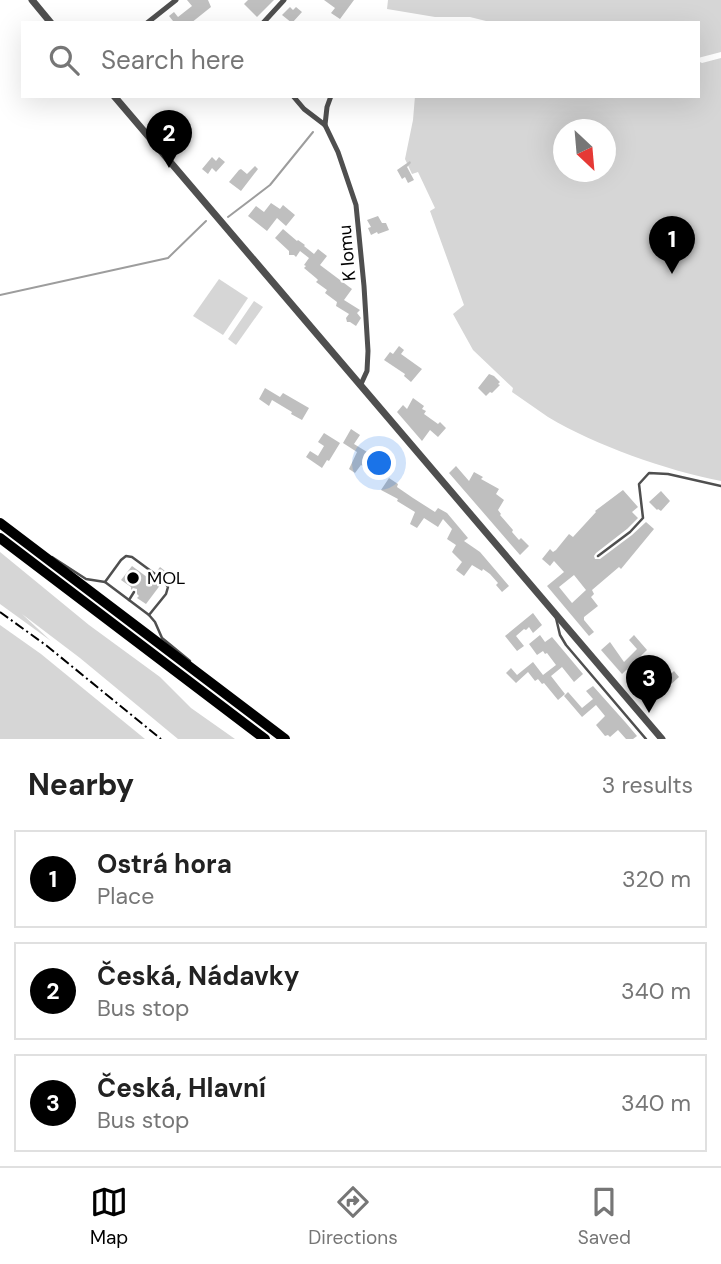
<!DOCTYPE html>
<html lang="en">
<head>
<meta charset="utf-8">
<style>
	:root { --surface:#fff; --page:#f6f6f6; --text:#222; --muted:#767676; --line:#e0e0e0; --accent:#000 }
	body { margin:0; font-family:"DM Sans",sans-serif; background:var(--page); color:var(--text) }
	.compass { position:absolute; left:553px; top:119px; width:63px; height:63px; border-radius:50%; background:var(--surface); box-shadow:0 7px 28px #0002; rotate:154deg }
	.you { position:absolute; left:380px; top:464px; width:24px; height:24px; margin:-18px; border:5px solid #fff; border-radius:50%; background:#1a73e8; box-shadow:0 0 0 10px #1a73e833 }
	.badge { display:grid; place-items:center; width:46px; height:46px; border-radius:50%; background:var(--accent); color:#fff; font-size:23px; font-weight:700 }
	.pin { position:absolute; translate:-50% -58px; filter:drop-shadow(0 2px 4px #0008) }
	.pin::after { content:''; position:absolute; top:37px; width:24px; height:21px; background:inherit; clip-path:polygon(0 0,100% 0,50% 100%) }
	.list { margin:0; padding:0; list-style:none }
	h2 { display:flex; justify-content:space-between; align-items:center; height:91px; margin:0; padding:0 28px; font-size:30px }
	h2 small { font-size:23px; font-weight:400; color:var(--muted) }
	.list li { display:grid; grid-template-columns:46px 1fr auto; gap:21px; align-items:center; box-sizing:border-box; height:98px; margin:0 14px 14px; padding:0 14px; border:2px solid var(--line); border-radius:0px }
	.list b { display:block; font-size:26px; white-space:nowrap }
	.list p { margin:0; font-size:23px; white-space:nowrap; color:var(--muted) }
	.list em { font-size:23px; font-style:normal; color:var(--muted) }
	.icon { flex:none; width:38px; height:38px; fill:none; stroke:currentColor; stroke-width:2; stroke-linecap:round; stroke-linejoin:round }
	.map { position:relative; flex:none; width:721px; height:739px; overflow:hidden }
	.search { position:absolute; background:var(--surface); box-shadow:0 7px 28px #0002; left:21px; right:21px; top:21px; height:77px; display:flex; align-items:center; gap:18px; box-sizing:border-box; padding:0 24px; border-radius:0px; color:var(--muted); font-size:26px }
	.sheet { height:427px; background:var(--surface) }
	nav { display:flex; justify-content:space-around; align-items:center; box-sizing:border-box; height:98px; border-top:2px solid var(--line); background:var(--surface); font-size:19px; color:var(--muted) }
	nav a { display:grid; justify-items:center; gap:4px }
	nav .on { color:var(--accent) }
	.map>svg:first-child { display:block }
</style>
</head>
<body>
<div class="map">
<svg width="721" height="739" viewBox="0 0 721 739">
	<rect width="100%" height="100%" fill="#fff"/>
	<g fill="#d6d6d6" fill-rule="evenodd">
		<polygon points="388,0 721,0 721,52 698,58 698,23 494,23 470,17 435,17 387,9"/>
		<path d="M721 58V481C665 470 597 446 548 417 536 409 524 400 512 392L513 388 473 350 453 314 464 305 430 211 435 208 418 172 412 174 405 159 413 120 415 96H698V61L702 63ZM564 130H606V172H564Z"/>
		<polygon points="219,279 248,298 223,335 193,316"/>
		<polygon points="254,301 263,307 236,345 228,339"/>
		<polygon points="0,552 89,625 160,677 191,708 235,739 178,739 80,658 22,614 51,641 0,604"/>
		<polygon points="0,625 41,654 145,739 0,739"/>
	</g>
	<g fill="none" stroke-linecap="round" stroke-linejoin="round">
		<g stroke="#9d9d9d" stroke-width="2">
			<polyline points="228,217 270,185 313,132"/>
			<polyline points="0,295 168,258 206,221"/>
		</g>
	</g>
	<g fill="#bfbfbf" fill-rule="evenodd">
		<polygon points="187,0 208,0 211,7 191,23 170,23 173,21 169,16 174,12 178,17 192,6"/>
		<polygon points="248,0 274,0 257,17 244,4"/>
		<polygon points="324,0 354,0 340,19 331,13 335,8"/>
		<polygon points="290,7 293,10 296,7 302,12 292,23 282,15"/>
		<polygon points="212,157 216,161 219,157 225,162 216,172 212,168 208,174 202,169"/>
		<polygon points="410,161 411,163 407,167 414,180 408,183 405,177 402,179 397,170"/>
		<polygon points="255,166 258,169 241,191 229,182 239,170 241,169 247,174"/>
		<polygon points="271,203 280,209 283,205 295,215 286,226 277,218 267,231 248,216 256,206 264,212"/>
		<polygon points="378,216 382,223 386,223 389,230 378,234 377,232 371,235 368,228 371,227 367,220"/>
		<polygon points="283,229 297,241 298,240 305,245 304,246 314,254 318,249 327,256 320,265 352,289 344,300 360,310 357,313 361,318 356,326 350,322 347,322 346,318 349,314 336,306 337,302 325,293 327,290 316,282 318,280 316,278 304,268 306,266 304,265 309,258 300,251 296,257 294,255 289,255 289,251 275,238"/>
		<polygon points="399,346 404,350 401,354 422,369 411,382 404,376 405,374 384,360 390,352 393,354"/>
		<polygon points="489,374 494,376 500,382 498,384 500,385 492,393 490,392 486,396 478,388"/>
		<polygon points="265,388 280,397 283,393 309,408 302,420 291,414 292,412 272,400 269,406 259,399"/>
		<polygon points="413,398 424,406 422,409 426,411 424,414 438,424 440,422 446,428 438,437 430,430 422,441 397,412 403,405 407,409"/>
		<polygon points="351,429 360,435 354,444 390,466 382,478 361,465 355,473 349,469 357,452 343,443"/>
		<polygon points="324,433 340,443 329,461 327,460 322,468 306,457 310,451 318,456 324,446 318,442"/>
		<polygon points="456,466 469,481 474,472 483,477 481,479 499,489 496,494 504,500 498,510 501,514 500,515 513,530 512,532 519,540 521,538 529,546 520,555 449,473"/>
		<polygon points="389,478 398,484 397,487 413,498 435,512 438,508 447,513 468,538 464,541 480,552 509,586 502,592 496,585 498,583 490,574 483,569 482,571 472,565 464,576 456,570 462,562 452,552 456,545 447,539 452,529 443,519 438,527 424,518 417,528 410,524 415,512 397,501 398,499 381,490"/>
		<path d="M623 490 638 507 632 512 638 518 627 529 596 553 594 556 595 559H600L632 535 646 522 654 529 621 569 619 567 592 590 594 594 591 597 598 606 584 617V620L594 632 589 636 547 586 564 572 554 561 550 566 542 559 550 549 553 552 556 550 569 534 573 537 596 512 595 511ZM574 575 586 590 572 603 559 587Z"/>
		<polygon points="661,491 670,501 661,511 658,509 657,510 649,502"/>
		<polygon points="132,566 151,580 153,577 158,577 159,574 157,571 160,567 169,574 166,577 163,576 160,578 161,584 146,604 137,598 139,596 137,594 137,589 133,588 131,590 131,587 121,580"/>
		<polygon points="533,613 542,625 533,633 529,627 526,630 524,629 516,636 524,646 517,651 505,636"/>
		<polygon points="540,635 545,642 552,637 583,674 574,682 562,667 551,676 565,694 558,700 544,683 542,684 538,679 535,681 528,672 516,683 506,673 511,668 517,675 533,662 543,675 556,665 547,653 545,654 543,651 537,655 529,644"/>
		<polygon points="634,635 647,650 622,674 601,650 610,642 624,662 637,649 629,640"/>
		<polygon points="674,671 679,677 648,705 633,687 642,680 652,692"/>
		<polygon points="593,686 626,723 637,736 633,739 626,739 618,730 610,737 608,735 605,736 596,725 605,716 596,705 582,717 564,696 568,692 582,708 593,699 586,691"/>
	</g>
	<g fill="none" stroke-linecap="round" stroke-linejoin="round">
		<g stroke="#4f4f4f" stroke-width="2.5">
			<polyline points="598,556 630,532 643,518 639,484 649,473 668,474 721,486"/>
			<polyline points="52,557 86,579 105,582 149,615 155,622 162,638 190,661"/>
			<polyline points="105,582 121,560 126,556 132,557 155,574"/>
			<polyline points="129,600 134,592"/>
			<polyline points="149,615 166,594 168,587 163,580"/>
			<polyline points="556,618 560,635 566,645 646,739"/>
		</g>
		<g stroke="#4f4f4f" stroke-width="5">
			<polyline points="147,23 176,0"/>
			<polyline points="263,23 284,0"/>
			<polyline points="293,96 304,109 325,125 338,152 356,205 364,286 368,351 367,371 361,384"/>
			<polyline points="325,125 327,107 331,96"/>
		</g>
		<g stroke="#4f4f4f" stroke-width="7">
			<polyline points="32,0 51,23"/>
			<polyline points="114,96 662,739"/>
		</g>
		<g stroke="#000" stroke-width="10">
			<polyline points="0,523 285,739"/>
			<polyline points="0,538 265,739"/>
		</g>
		<polyline stroke="#000" stroke-width="2" stroke-dasharray="10 3.5 2 3.5" stroke-linecap="butt" points="0,612 47,646 161,739"/>
	</g>
	<circle fill="#000" stroke="#fff" stroke-width="2.5" cx="133" cy="578" r="7"/>
	<g text-anchor="middle" stroke-width="5" stroke-linejoin="round" paint-order="stroke">
		<g font-size="18" fill="#000" stroke="#fff">
			<text transform="translate(347 253) rotate(-95)" y="6">K lomu</text>
		</g>
		<g font-size="18" fill="#000" stroke="#fff" text-anchor="start">
			<text x="147" y="584">MOL</text>
		</g>
	</g>
</svg>
<svg class="compass" viewBox="-18 -18 36 36"><path d="M0-13l5 13h-10z" fill="#e53935"/><path d="M0 13l5-13h-10z" fill="#767676"/></svg>
<div class="you"></div>
<div class="pin badge" style="left:672px;top:274px">1</div>
<div class="pin badge" style="left:169px;top:168px">2</div>
<div class="pin badge" style="left:649px;top:713px">3</div>
<div class="search"><svg class="icon" aria-label="search" viewBox="0 0 24 24"><circle cx="10" cy="10" r="6"/><path d="M15 15l6 6"/></svg>Search here</div>
</div>
<section class="sheet">
<h2>Nearby<small>3 results</small></h2>
<ul class="list">
<li><span class="badge">1</span><div><b>Ostrá hora</b><p>Place</p></div><em>320 m</em></li>
<li><span class="badge">2</span><div><b>Česká, Nádavky</b><p>Bus stop</p></div><em>340 m</em></li>
<li><span class="badge">3</span><div><b>Česká, Hlavní</b><p>Bus stop</p></div><em>340 m</em></li>
</ul>
</section>
<nav>
<a class="on"><svg class="icon" aria-label="map" viewBox="0 0 24 24"><path d="M3 6l6-2 6 2 6-2v14l-6 2-6-2-6 2zM9 4v14M15 6v14"/></svg>Map</a>
<a><svg class="icon" aria-label="directions" viewBox="0 0 24 24"><path d="M12 3l9 9-9 9-9-9zM9 14v-3h6M13 9l2 2-2 2"/></svg>Directions</a>
<a><svg class="icon" aria-label="saved" viewBox="0 0 24 24"><path d="M7 4h10v16l-5-4-5 4z"/></svg>Saved</a>
</nav>
</body>
</html>
